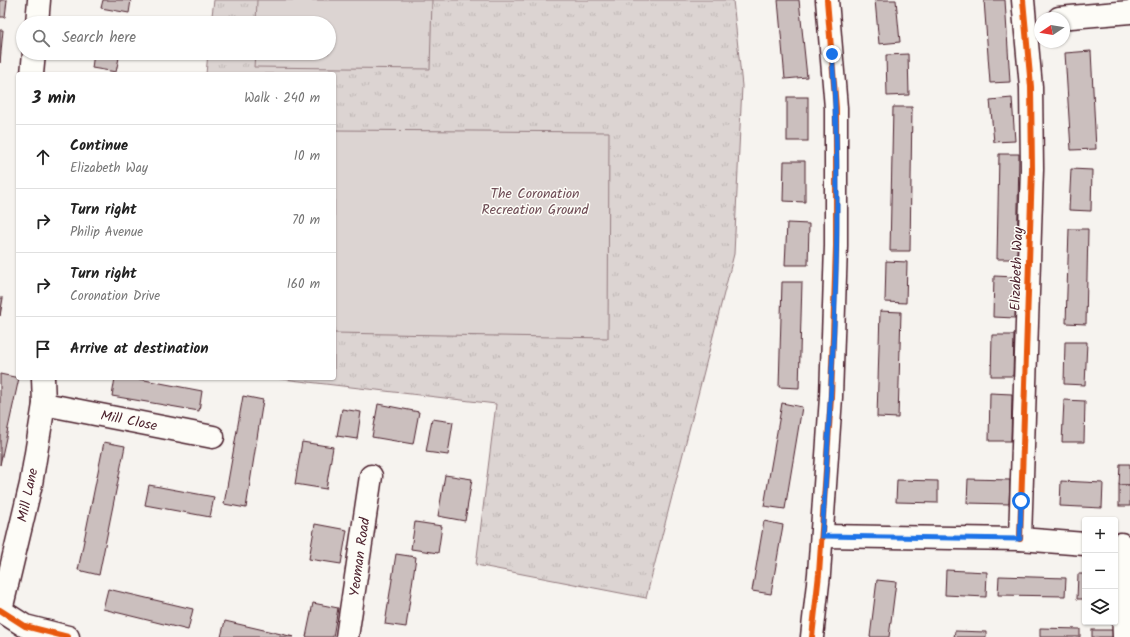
<!DOCTYPE html>
<html lang="en">
<head>
<meta charset="utf-8">
<style>
	:root { --surface:#fff; --page:#f6f6f6; --text:#222; --muted:#767676; --line:#e0e0e0 }
	body { margin:0; font-family:Kalam,sans-serif; background:var(--page); color:var(--text) }
	.controls { position:absolute; right:12px; bottom:12px; display:grid; overflow:hidden; border-radius:4px; box-shadow:0 1px 3px #0004 }
	.controls button { width:36px; height:36px; display:grid; place-items:center; padding:0; border:0; border-bottom:1px solid var(--line); background:var(--surface); color:var(--text); font:20px sans-serif }
	.compass { position:absolute; left:1034px; top:12px; width:36px; height:36px; border-radius:50%; background:var(--surface); box-shadow:0 1px 3px #0004; rotate:258deg }
	.stop { position:absolute; width:12px; height:12px; margin:-9px; border:3px solid #1a73e8; border-radius:50%; background:#fff }
	.stop.end { background:#1a73e8; border-color:#fff; box-shadow:0 1px 4px #0008 }
	.list { margin:0; padding:0; list-style:none }
	h2 { display:flex; justify-content:space-between; align-items:center; height:52px; margin:0; padding:0 16px; font-size:17px }
	h2 small { font-size:13px; font-weight:400; color:var(--muted) }
	.list li { display:grid; grid-template-columns:26px 1fr auto; gap:12px; align-items:center; box-sizing:border-box; height:64px; padding:0 16px; border-top:1px solid var(--line) }
	.list b { display:block; font-size:15px; white-space:nowrap }
	.list p { margin:0; font-size:13px; white-space:nowrap; color:var(--muted) }
	.list em { font-size:13px; font-style:normal; color:var(--muted) }
	.icon { flex:none; width:22px; height:22px; fill:none; stroke:currentColor; stroke-width:2; stroke-linecap:round; stroke-linejoin:round }
	.map { position:relative; flex:none; width:1130px; height:637px; overflow:hidden }
	.search { position:absolute; background:var(--surface); box-shadow:0 1px 3px #0004; left:16px; top:16px; width:320px; height:44px; display:flex; align-items:center; gap:10px; box-sizing:border-box; padding:0 14px; border-radius:22px; color:var(--muted); font-size:15px }
	.panel { position:absolute; background:var(--surface); box-shadow:0 1px 3px #0004; left:16px; top:72px; width:320px; height:308px; border-radius:4px }
	.map>svg:first-child { display:block }
</style>
</head>
<body>
<div class="map">
<svg width="1130" height="637" viewBox="0 0 1130 637">
	<defs>
		<pattern id="park-tufts" width="24" height="20" patternUnits="userSpaceOnUse"><rect width="24" height="20" fill="#dcd4d2"/><path d="M3 7l-1-3M5 7V3M7 7l1-3M15 17l-1-3M17 17v-4M19 17l1-3" fill="none" stroke="#beb6b4"/></pattern>
	</defs>
	<rect width="100%" height="100%" fill="#f6f3ef"/>
	<filter id="ink" filterUnits="userSpaceOnUse"><feTurbulence type="fractalNoise" baseFrequency=".025" numOctaves="2"/><feDisplacementMap in="SourceGraphic" scale="8" xChannelSelector="R" yChannelSelector="G"/><feConvolveMatrix kernelMatrix="1 2 1 2 8 2 1 2 1" color-interpolation-filters="sRGB"/></filter>
	<g filter="url(#ink)">
		<polygon fill="url(#park-tufts)" stroke="#937a7e" points="214,0 733,0 742,86 734,254 646,598 476,565 496,404 274,378 334,378 334,74 206,74 208,53 329,53 329,23 211,23"/>
		<g fill="#dcd4d2" stroke="#937a7e">
			<polygon points="257,0 432,0 430,69 254,67 255,53 329,53 329,23 256,23"/>
			<polygon points="334,130 609,132 608,338 334,333"/>
		</g>
		<g fill="#cbbfbe" stroke="#4a1f2b">
			<polygon points="0,0 7,0 5,17 0,17"/>
			<polygon points="103,0 131,0 129,13 101,8"/>
			<polygon points="778,0 799,0 807,77 785,79"/>
			<polygon points="875,0 896,0 900,42 879,44"/>
			<polygon points="984,0 1005,0 1010,82 990,83"/>
			<polygon points="0,30 3,30 0,63"/>
			<polygon points="1091,51 1096,149 1071,150 1065,53"/>
			<polygon points="94,53 120,53 116,72 92,68"/>
			<polygon points="908,54 909,95 887,96 886,55"/>
			<rect x="787" y="97" width="21" height="44"/>
			<polygon points="1012,98 1015,141 994,142 990,100"/>
			<polygon points="893,107 912,107 910,251 890,251"/>
			<polygon points="999,154 1019,154 1017,259 997,259"/>
			<polygon points="784,161 805,161 805,202 783,201"/>
			<polygon points="1071,169 1092,170 1091,211 1069,210"/>
			<polygon points="787,223 809,224 808,265 785,265"/>
			<polygon points="1069,229 1088,229 1086,324 1066,323"/>
			<polygon points="886,261 907,262 906,303 885,302"/>
			<polygon points="994,276 1016,277 1015,318 993,317"/>
			<polygon points="782,282 802,282 799,388 779,387"/>
			<polygon points="0,298 3,298 0,316"/>
			<polygon points="880,311 901,312 898,418 877,417"/>
			<polygon points="992,335 1014,335 1013,376 991,376"/>
			<polygon points="1065,342 1087,342 1085,385 1064,384"/>
			<polygon points="0,374 19,378 0,465"/>
			<polygon points="115,378 134,378 202,391 199,411 112,396"/>
			<polygon points="990,393 1012,394 1011,441 989,441"/>
			<polygon points="243,396 263,400 246,508 224,504"/>
			<polygon points="1064,400 1085,401 1084,442 1062,442"/>
			<polygon points="782,403 802,407 785,509 764,506"/>
			<polygon points="378,404 419,412 413,444 372,437"/>
			<polygon points="342,409 361,412 357,439 337,436"/>
			<polygon points="432,419 453,422 448,455 426,452"/>
			<polygon points="104,442 125,446 99,575 78,570"/>
			<polygon points="302,442 333,447 326,489 295,484"/>
			<polygon points="1120,464 1130,464 1130,485 1119,485"/>
			<polygon points="445,475 472,479 465,521 438,516"/>
			<polygon points="968,479 1010,480 1009,504 967,503"/>
			<polygon points="897,480 938,481 938,503 896,502"/>
			<polygon points="1061,481 1103,483 1102,508 1060,506"/>
			<polygon points="149,485 214,497 210,517 145,505"/>
			<rect x="1119" y="485" width="11" height="21"/>
			<polygon points="764,521 783,525 771,594 752,591"/>
			<polygon points="415,522 442,526 438,553 411,549"/>
			<polygon points="315,524 347,530 341,564 309,559"/>
			<polygon points="396,554 416,557 406,627 385,624"/>
			<polygon points="946,570 987,572 986,597 945,595"/>
			<polygon points="1078,574 1085,574 1085,599 1077,599"/>
			<polygon points="999,576 1066,578 1065,596 998,595"/>
			<polygon points="877,580 896,582 889,637 870,637"/>
			<polygon points="108,589 193,609 188,630 103,609"/>
			<polygon points="313,603 338,608 333,637 306,637"/>
			<polygon points="225,621 294,637 221,637"/>
			<polygon points="1040,628 1080,629 1080,637 1040,637"/>
			<rect x="1092" y="630" width="24" height="7"/>
			<polygon points="955,631 986,632 986,637 954,637"/>
		</g>
		<g fill="none" stroke-linecap="round" stroke-linejoin="round">
			<defs>
				<g id="minor">
					<polyline points="1059,18 1130,12"/>
					<polyline points="37,23 39,0"/>
					<polyline points="32,74 34,53"/>
					<polyline points="44,404 213,437"/>
					<polyline points="822,536 1020,539 1085,544"/>
					<polyline points="1020,539 1032,169 1031,87 1023,0"/>
					<polyline points="1121,544 1124,637"/>
					<polyline points="0,610 25,626 68,637"/>
					<polyline points="1,610 31,484 44,404 43,378"/>
					<polyline points="347,637 371,476"/>
					<polyline points="812,637 819,574 831,397 836,246 836,108 827,0"/>
				</g>
			</defs>
			<use href="#minor" stroke="#4a1f2b" stroke-width="25"/>
			<use href="#minor" stroke="#fdfcf7" stroke-width="22"/>
			<defs>
				<g id="cycleway">
					<polyline points="1020,539 1032,169 1031,87 1023,0"/>
					<polyline points="0,610 25,626 68,637"/>
					<polyline points="812,637 819,574 831,397 836,246 836,108 827,0"/>
				</g>
			</defs>
			<use href="#cycleway" stroke="#fdfcf7" stroke-width="8"/>
			<use href="#cycleway" stroke="#e8590c" stroke-width="6"/>
		</g>
	</g>
	<g fill="none" stroke-linecap="round" stroke-linejoin="round" filter="url(#ink)">
		<path stroke="#1a73e8" stroke-width="5" d="M832 54C844 214 832 376 822 536L1020 539 1021 501"/>
	</g>
	<g text-anchor="middle" stroke-width="3" stroke-linejoin="round" paint-order="stroke">
		<g font-size="14" fill="#6e4c55" stroke="#fdfcf7">
			<text x="535" y="198">The Coronation<tspan x="535" dy="16">Recreation Ground</tspan></text>
		</g>
		<g font-size="14" fill="#4a1f2b" stroke="#fdfcf7">
			<text transform="translate(1016 269) rotate(-88)" y="5">Elizabeth Way</text>
			<text transform="translate(129 420) rotate(11)" y="5">Mill Close</text>
			<text transform="translate(27 495) rotate(-78)" y="5">Mill Lane</text>
			<text transform="translate(359 557) rotate(-82)" y="5">Yeoman Road</text>
		</g>
	</g>
</svg>
<div class="controls">
<button>+</button>
<button>−</button>
<button><svg class="icon" aria-label="layers" viewBox="0 0 24 24"><path d="M12 4l9 5-9 5-9-5zM3 14l9 5 9-5"/></svg></button>
</div>
<svg class="compass" viewBox="-18 -18 36 36"><path d="M0-13l5 13h-10z" fill="#e53935"/><path d="M0 13l5-13h-10z" fill="#767676"/></svg>
<div class="stop" style="left:1021px;top:501px"></div>
<div class="stop end" style="left:832px;top:54px"></div>
<div class="search"><svg class="icon" aria-label="search" viewBox="0 0 24 24"><circle cx="10" cy="10" r="6"/><path d="M15 15l6 6"/></svg>Search here</div>
<section class="panel">
<h2>3 min<small>Walk · 240 m</small></h2>
<ul class="list">
<li><svg class="icon" aria-label="ahead" viewBox="0 0 24 24"><path d="M12 20V5M6 11l6-6 6 6"/></svg><div><b>Continue</b><p>Elizabeth Way</p></div><em>10 m</em></li>
<li><svg class="icon" aria-label="right" viewBox="0 0 24 24"><path d="M7 20v-9h11M14 6l5 5-5 5"/></svg><div><b>Turn right</b><p>Philip Avenue</p></div><em>70 m</em></li>
<li><svg class="icon" aria-label="right" viewBox="0 0 24 24"><path d="M7 20v-9h11M14 6l5 5-5 5"/></svg><div><b>Turn right</b><p>Coronation Drive</p></div><em>160 m</em></li>
<li><svg class="icon" aria-label="arrive" viewBox="0 0 24 24"><path d="M6 21V4h12l-3 4 3 4H6"/></svg><div><b>Arrive at destination</b></div></li>
</ul>
</section>
</div>
</body>
</html>
